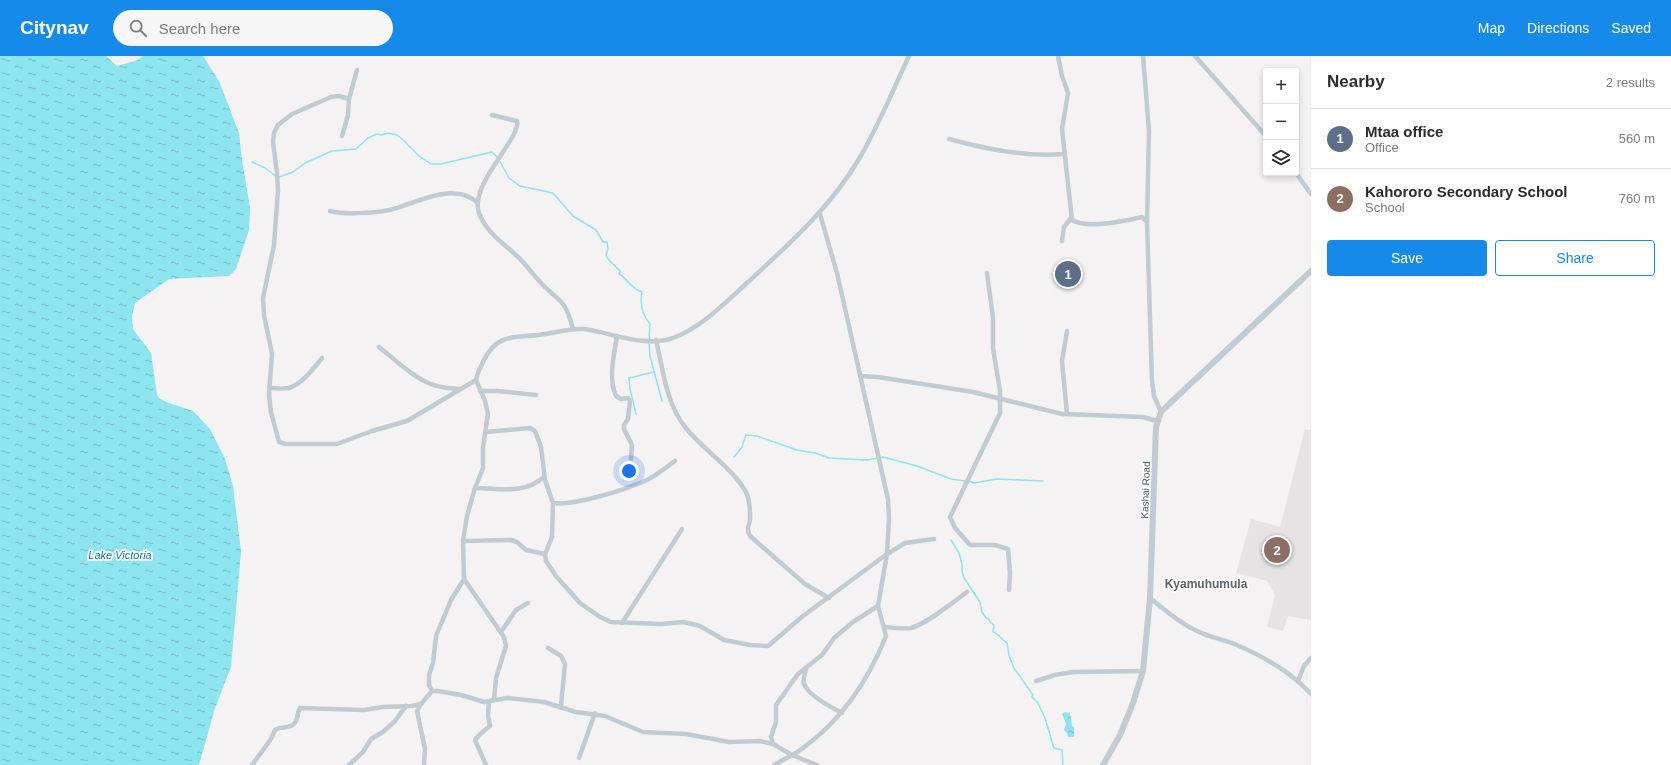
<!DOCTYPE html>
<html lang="en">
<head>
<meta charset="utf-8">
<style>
	:root { --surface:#fff; --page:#f7f7f7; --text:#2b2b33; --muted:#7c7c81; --line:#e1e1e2; --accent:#158aeb }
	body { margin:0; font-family:Arial,sans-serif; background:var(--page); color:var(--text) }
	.controls { position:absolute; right:12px; top:12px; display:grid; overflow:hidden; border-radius:4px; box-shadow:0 2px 6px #0003 }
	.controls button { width:36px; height:36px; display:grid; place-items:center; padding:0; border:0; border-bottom:1px solid var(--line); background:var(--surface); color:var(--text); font:20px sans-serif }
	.you { position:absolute; left:629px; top:415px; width:14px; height:14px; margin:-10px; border:3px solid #fff; border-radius:50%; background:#1a73e8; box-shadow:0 0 0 6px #1a73e833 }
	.badge { display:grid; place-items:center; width:26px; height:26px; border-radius:50%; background:var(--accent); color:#fff; font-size:13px; font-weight:700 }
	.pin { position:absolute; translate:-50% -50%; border:2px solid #fff; box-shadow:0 1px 4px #0006 }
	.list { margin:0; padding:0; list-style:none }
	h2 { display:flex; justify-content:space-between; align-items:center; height:52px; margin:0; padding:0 16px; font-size:17px }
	h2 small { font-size:13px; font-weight:400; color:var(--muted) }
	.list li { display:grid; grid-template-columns:26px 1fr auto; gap:12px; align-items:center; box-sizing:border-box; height:60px; padding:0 16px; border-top:1px solid var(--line) }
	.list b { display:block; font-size:15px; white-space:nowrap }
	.list p { margin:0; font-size:13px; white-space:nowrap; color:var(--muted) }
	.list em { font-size:13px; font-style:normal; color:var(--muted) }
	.actions { display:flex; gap:8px; padding:12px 16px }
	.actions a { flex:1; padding:9px 0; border:1px solid var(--accent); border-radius:4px; text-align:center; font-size:14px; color:var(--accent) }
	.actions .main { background:var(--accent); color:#fff }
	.icon { flex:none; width:22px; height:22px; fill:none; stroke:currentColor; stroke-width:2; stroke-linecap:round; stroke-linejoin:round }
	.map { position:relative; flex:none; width:1311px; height:709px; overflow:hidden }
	header { display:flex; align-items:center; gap:24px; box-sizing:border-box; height:56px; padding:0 20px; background:var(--accent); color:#fff }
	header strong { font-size:19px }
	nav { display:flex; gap:22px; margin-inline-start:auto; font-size:14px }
	.search { width:280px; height:36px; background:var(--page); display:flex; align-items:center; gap:10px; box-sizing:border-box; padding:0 14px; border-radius:22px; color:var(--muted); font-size:15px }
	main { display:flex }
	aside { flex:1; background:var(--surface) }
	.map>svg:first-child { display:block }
</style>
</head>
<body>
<header>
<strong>Citynav</strong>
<div class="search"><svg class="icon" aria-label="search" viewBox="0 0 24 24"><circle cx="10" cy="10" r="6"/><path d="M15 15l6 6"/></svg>Search here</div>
<nav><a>Map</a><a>Directions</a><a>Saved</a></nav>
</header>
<main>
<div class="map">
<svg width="1311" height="709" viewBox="0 0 1311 709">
	<defs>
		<pattern id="water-ripples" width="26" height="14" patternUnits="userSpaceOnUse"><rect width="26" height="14" fill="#8de5ef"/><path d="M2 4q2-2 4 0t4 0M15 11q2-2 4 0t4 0" fill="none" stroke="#75bcc5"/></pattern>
	</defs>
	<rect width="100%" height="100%" fill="#f4f2f2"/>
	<polygon fill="#e5e3e4" points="1305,373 1311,374 1311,564 1288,560 1283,575 1267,571 1275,539 1267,525 1236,517 1251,463 1280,471"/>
	<g fill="url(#water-ripples)">
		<polygon points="0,0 106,0 117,10 138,4 143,0 203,0 219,25 239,77 242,104 250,152 249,174 236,213 229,220 169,223 135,247 132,260 133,273 151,297 157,338 159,342 166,346 193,355 210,373 225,403 233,430 241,495 231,611 215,652 199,709 0,709"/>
		<polygon points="1065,656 1070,657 1072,670 1074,671 1074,681 1068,681 1067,677 1064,674 1066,668 1062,658"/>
	</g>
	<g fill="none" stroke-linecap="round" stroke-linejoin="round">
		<g stroke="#8de5ef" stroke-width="1.5">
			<polyline points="252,106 265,112 276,120"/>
			<path d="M279 121 293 116 305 107 332 95 356 93 368 82 377 78 382 79 388 77 397 79 401 82 419 100 431 108H441L492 96 498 102 509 122 520 130 553 137 573 160 596 174 603 186H607L608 193 606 199C608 205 615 209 620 215L619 218C628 223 631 233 642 236 640 248 642 259 650 268L649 285 650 300 662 345"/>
			<polyline points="636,358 630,333 629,322 654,316"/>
			<polyline points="734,401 742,391 746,379 757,380 797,394 815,397 829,402 867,404 883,401 917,410 951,423 965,425"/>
			<polyline points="969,425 974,427 996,423 1043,425"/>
			<path d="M951 484 959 497 962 508V515L964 522 980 546 982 556 986 562 989 563 990 566 994 569 993 576C999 578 1001 583 1007 587L1009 600 1014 612 1033 639 1032 641 1038 647 1045 662 1053 689 1054 692 1062 694 1063 709"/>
		</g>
		<g stroke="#c0cbd2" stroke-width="4.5">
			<path d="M1058 0 1062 20 1068 37 1062 73 1072 164C1087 173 1125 165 1142 161L1147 166 1152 325 1154 340 1161 356"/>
			<polyline points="1143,0 1149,75 1147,166"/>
			<polyline points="1195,0 1266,80"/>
			<polyline points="349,43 339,40 331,41 292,58 278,69 274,77 273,86 277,117 278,134 274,189 263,242 264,259 272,298 269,339 271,356 279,386 286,388 337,388 372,375 407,365 476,324"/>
			<path d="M492 59 517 65C521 83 469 128 479 157 486 176 503 187 517 200 527 209 534 220 543 229 550 237 560 242 565 251 569 258 571 266 573 273"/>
			<polyline points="342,80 348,59 349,43 357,14"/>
			<path d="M949 83C986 93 1025 101 1064 98"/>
			<polyline points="1296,117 1311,138"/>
			<path d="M330 155C345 159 375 157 389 154 416 148 453 124 478 147"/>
			<polyline points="1062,185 1064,171 1071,162"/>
			<polyline points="987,217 993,262 993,292 1000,335 1000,357 950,461 955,472 970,489 995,489 1008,493 1010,517 1009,534"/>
			<path d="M617 280C614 299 608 322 616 340L621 343 628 342 630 345 628 363 624 369V373L632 389 631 403"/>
			<path d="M656 284C663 313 666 347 685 371 703 394 731 410 746 436 749 443 750 452 750 460 751 469 745 470 750 480L805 528 829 542"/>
			<path d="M379 291C393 302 414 322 431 328 439 332 450 332 459 333"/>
			<polyline points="860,320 878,321 973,336 1062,358 1143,361 1157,365"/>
			<path d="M270 332C276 332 283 333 289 332 302 328 314 312 322 302"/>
			<polyline points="480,335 498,335 536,339"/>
			<polyline points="1067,358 1062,305 1067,275"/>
			<polyline points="486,376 530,372 535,375 541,391 545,424 553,447 552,481 545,498 546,505 556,520 580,547 600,561 611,566 661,568 684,566 700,570 724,584 750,589 768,590 803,560 887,498 905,487 934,483"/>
			<path d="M475 432C501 432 523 439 544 421"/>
			<path d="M553 447C574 450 624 434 645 425 656 420 665 412 675 405"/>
			<polyline points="463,485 511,484 517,486 526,494 545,498"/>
			<polyline points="464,523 504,581 506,590 496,622 494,644"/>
			<path d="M1150 542C1164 553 1178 566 1195 574 1206 580 1220 583 1232 587 1261 599 1290 615 1311 638"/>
			<polyline points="622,567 682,473"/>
			<path d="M885 571C893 572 902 573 911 572 927 568 953 546 967 536"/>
			<polyline points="501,576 516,554 528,547"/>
			<polyline points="548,592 561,600 565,608 561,650"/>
			<path d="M806 612C806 616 802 623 804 628 809 640 831 651 842 657"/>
			<polyline points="1036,625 1055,619 1073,616 1143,615"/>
			<polyline points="1298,625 1304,610 1311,602"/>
			<polyline points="432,635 438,635 461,639 484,646 507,642 544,646 576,656 605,660 643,676 686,678 729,686 760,685 773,688 792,699 817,709"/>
			<polyline points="773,688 771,681 776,666 776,649 798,618 822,599 834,582 853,566 878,550"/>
			<polyline points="579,702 595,657"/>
			<path d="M252 709 271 683 275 674C281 670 289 673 294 668 298 664 297 657 300 652L364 654 383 651 411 650 421 648"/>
			<polyline points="349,709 363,696 371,683 383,676 395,665 406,650"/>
			<path d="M424 709 425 693 417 655 421 648 432 635 429 629V619L433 607 436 580 451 544 464 523 463 485 467 460 475 432 483 412V391L488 358 485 345 476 324C477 317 481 311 484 304 498 275 518 283 545 278 558 276 571 272 584 273 613 277 644 292 673 282 702 271 726 246 748 226 789 188 830 152 859 103 878 71 893 34 909 0"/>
			<polyline points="486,709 475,684 479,679 490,670 488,659 489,646"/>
			<path d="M774 709C784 703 794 699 803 692 843 663 868 625 886 580L878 550 887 498 889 462 888 443 837 217 820 158"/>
		</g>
		<polyline stroke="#c0cbd2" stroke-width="6" points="1103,709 1120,679 1133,647 1143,615 1150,542 1156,371 1161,356 1169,348 1311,215"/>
	</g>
	<g text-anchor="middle" stroke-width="3.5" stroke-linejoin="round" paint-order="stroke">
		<g font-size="10" fill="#495861" stroke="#fff">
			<text transform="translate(1145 434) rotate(-88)" y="4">Kashai Road</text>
		</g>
		<g font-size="11" font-style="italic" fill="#0a7e8b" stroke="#fff">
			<text x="120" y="503">Lake Victoria</text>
		</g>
		<g font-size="12" font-weight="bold" fill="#5e6367" stroke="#fff">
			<text x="1206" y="532">Kyamuhumula</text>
		</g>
	</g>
</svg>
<div class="controls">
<button>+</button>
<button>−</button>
<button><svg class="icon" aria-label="layers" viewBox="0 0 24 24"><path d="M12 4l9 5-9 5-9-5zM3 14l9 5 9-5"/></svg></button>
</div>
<div class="you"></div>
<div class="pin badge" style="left:1068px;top:218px;background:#5c6f8a">1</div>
<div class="pin badge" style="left:1277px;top:494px;background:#8d6e63">2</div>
</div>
<aside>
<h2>Nearby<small>2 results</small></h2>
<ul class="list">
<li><span class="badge" style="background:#5c6f8a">1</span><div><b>Mtaa office</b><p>Office</p></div><em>560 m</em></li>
<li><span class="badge" style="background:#8d6e63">2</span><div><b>Kahororo Secondary School</b><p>School</p></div><em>760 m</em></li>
</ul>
<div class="actions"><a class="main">Save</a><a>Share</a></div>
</aside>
</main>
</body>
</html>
